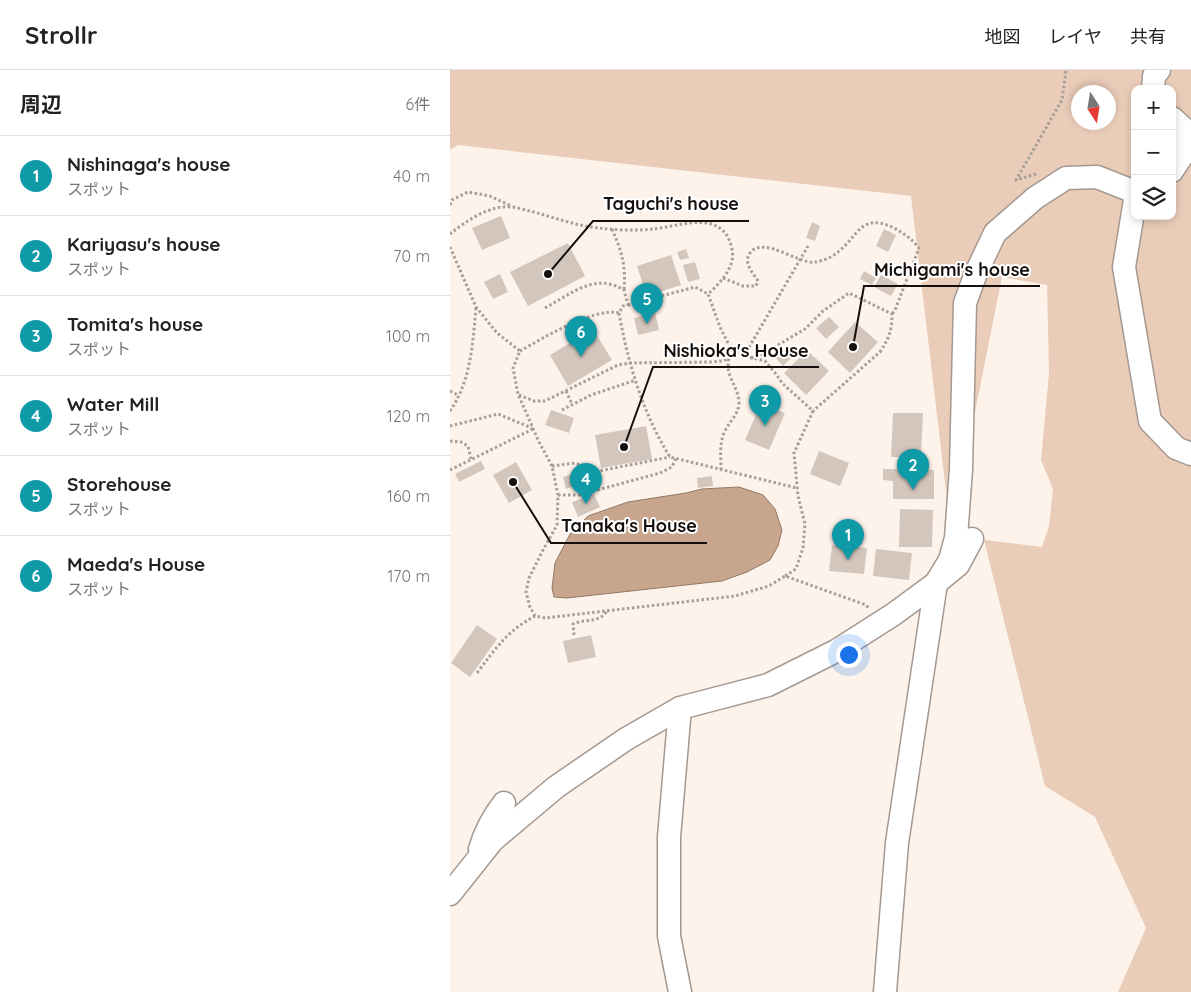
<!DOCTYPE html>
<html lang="ja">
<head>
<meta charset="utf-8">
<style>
	:root { --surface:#fff; --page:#f6f6f6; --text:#222; --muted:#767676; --line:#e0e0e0; --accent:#0b8043 }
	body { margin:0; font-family:Quicksand,"Noto Sans JP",sans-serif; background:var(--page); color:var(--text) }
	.controls { position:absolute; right:15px; top:15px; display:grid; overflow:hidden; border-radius:10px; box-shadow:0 2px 8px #0003 }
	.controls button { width:45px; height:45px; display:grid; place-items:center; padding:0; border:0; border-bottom:1px solid var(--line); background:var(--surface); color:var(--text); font:25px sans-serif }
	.compass { position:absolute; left:621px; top:15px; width:45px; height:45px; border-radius:50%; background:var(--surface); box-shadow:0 2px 8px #0003; rotate:168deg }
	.you { position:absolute; left:398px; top:584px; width:18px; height:18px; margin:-12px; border:4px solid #fff; border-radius:50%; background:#1a73e8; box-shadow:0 0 0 8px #1a73e833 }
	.badge { display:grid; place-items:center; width:32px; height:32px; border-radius:50%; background:var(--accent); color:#fff; font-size:16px; font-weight:700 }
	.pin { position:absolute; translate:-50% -41px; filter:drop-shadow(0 1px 2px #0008) }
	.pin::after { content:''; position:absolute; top:26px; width:18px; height:15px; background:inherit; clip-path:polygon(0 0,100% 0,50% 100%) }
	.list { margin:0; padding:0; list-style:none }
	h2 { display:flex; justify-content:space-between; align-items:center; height:65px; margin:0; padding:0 20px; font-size:21px }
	h2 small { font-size:16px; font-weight:400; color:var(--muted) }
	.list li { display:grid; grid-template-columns:32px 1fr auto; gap:15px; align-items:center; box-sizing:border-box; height:80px; padding:0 20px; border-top:1px solid var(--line) }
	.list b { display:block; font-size:19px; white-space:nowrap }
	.list p { margin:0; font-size:16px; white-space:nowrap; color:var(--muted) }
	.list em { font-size:16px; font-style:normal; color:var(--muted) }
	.icon { flex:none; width:28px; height:28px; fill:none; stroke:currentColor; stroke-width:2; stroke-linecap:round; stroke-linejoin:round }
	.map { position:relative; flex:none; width:741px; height:922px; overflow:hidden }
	header { display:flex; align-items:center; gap:30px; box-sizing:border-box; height:70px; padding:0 25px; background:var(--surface); border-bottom:1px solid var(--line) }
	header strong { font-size:24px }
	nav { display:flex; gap:28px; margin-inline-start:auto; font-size:18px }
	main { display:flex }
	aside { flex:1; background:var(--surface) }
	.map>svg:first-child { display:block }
</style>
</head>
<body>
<header>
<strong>Strollr</strong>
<nav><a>地図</a><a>レイヤ</a><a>共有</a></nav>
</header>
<main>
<aside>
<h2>周辺<small>6件</small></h2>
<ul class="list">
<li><span class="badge" style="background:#0f9aa8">1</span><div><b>Nishinaga's house</b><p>スポット</p></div><em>40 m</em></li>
<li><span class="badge" style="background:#0f9aa8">2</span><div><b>Kariyasu's house</b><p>スポット</p></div><em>70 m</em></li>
<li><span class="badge" style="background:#0f9aa8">3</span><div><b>Tomita's house</b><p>スポット</p></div><em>100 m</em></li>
<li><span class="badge" style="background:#0f9aa8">4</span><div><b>Water Mill</b><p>スポット</p></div><em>120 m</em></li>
<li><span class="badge" style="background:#0f9aa8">5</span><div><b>Storehouse</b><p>スポット</p></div><em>160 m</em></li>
<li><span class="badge" style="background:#0f9aa8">6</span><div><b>Maeda's House</b><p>スポット</p></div><em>170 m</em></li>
</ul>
</aside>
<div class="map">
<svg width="741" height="922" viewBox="0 0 741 922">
	<rect width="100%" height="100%" fill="#fdf3eb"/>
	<path fill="#eacdb9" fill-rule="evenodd" d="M0 0H741V922H668L696 858 645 747 595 716 534 470 592 477 599 456 603 419 591 390 599 303 597 215 552 207 501 463 461 126 8 75 0 80ZM685 19H722V146H685ZM628 22H658V52H628Z"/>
	<polygon fill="#c8a68d" stroke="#927966" points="289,417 313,425 325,439 332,460 328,476 320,490 297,502 272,511 117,528 104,527 102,518 105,493 120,464 138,446 178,432 236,423 252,419"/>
	<g fill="#d3c6bd">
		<polygon points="51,146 60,168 32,180 22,158"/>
		<polygon points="362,152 370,156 365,171 356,168"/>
		<polygon points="434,159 446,165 438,182 426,176"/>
		<polygon points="118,173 135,206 78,236 60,202"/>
		<polygon points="236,179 239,188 230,190 227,182"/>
		<polygon points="221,185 231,215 197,226 187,196"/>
		<polygon points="245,192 250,209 238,212 233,195"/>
		<polygon points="414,201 426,208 422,215 410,209"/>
		<polygon points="50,204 58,222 43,229 34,212"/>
		<polygon points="431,205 448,214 441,226 424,217"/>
		<polygon points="205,242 209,260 188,265 184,248"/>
		<polygon points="379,247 389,257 376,269 366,258"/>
		<polygon points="405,252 428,272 400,303 378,282"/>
		<polygon points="143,259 162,290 118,316 100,285"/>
		<polygon points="334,278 343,286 333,296 325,287"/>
		<polygon points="357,280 379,301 356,325 334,303"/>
		<polygon points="311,333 335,343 319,380 295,370"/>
		<polygon points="101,340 124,348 119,363 95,355"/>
		<polygon points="443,343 473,343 471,387 441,387"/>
		<polygon points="196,356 202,389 151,398 145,365"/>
		<polygon points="369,381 399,393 390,416 360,404"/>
		<polygon points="31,391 35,399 9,412 5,404"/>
		<polygon points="66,392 82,420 59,433 43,405"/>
		<polygon points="433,399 484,400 484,429 443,429 443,411 433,410"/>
		<polygon points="134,400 138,411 116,419 113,407"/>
		<polygon points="262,406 263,416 248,418 247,408"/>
		<polygon points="144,424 150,437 128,447 122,432"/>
		<polygon points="450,439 483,440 482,477 449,477"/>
		<polygon points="382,475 417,478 414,504 379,501"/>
		<polygon points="426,479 462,483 459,510 423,506"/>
		<polygon points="27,555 47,569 20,607 1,593"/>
		<polygon points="141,565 146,587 118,593 113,571"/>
	</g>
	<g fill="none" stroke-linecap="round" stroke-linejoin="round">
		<defs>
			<g id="minor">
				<polyline points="703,19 704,6 709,0"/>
				<polyline points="722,48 733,58 738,77 722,101"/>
				<polyline points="685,130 674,197 700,351 726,378 741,384"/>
				<path d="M30 779C35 762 43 747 54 733"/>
				<polyline points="0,824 43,770 106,717 176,669 230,638 318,615 386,581 444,544 486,513 508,495 522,469"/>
				<polyline points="230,922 219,866 219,767 230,638"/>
				<polyline points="435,922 447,773 486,513 500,490 506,468 511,399 515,233 526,203 545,163 585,128 616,108 647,107 685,122"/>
			</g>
		</defs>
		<use href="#minor" stroke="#a49890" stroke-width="25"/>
		<g stroke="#a69e98" stroke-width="3" stroke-dasharray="2.5 2.5" stroke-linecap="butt">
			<polyline points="586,104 566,110 612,30 616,0"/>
			<polyline points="0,135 2,130 18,122 40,126 61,136"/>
			<path d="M162 159C172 182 176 195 174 220"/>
			<path d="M0 164C16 151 39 135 61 137 67 137 74 140 80 141 103 147 126 156 149 158 166 160 186 161 203 159 232 156 273 138 282 179 286 197 270 213 258 224L270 257 281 279 294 286 315 291 326 304 332 313 363 341 344 383 348 426 355 454 353 478 346 499 335 506"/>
			<polyline points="0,177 26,237 47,263 70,281 63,298 68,324 89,372 102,396 108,425 107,455 92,482 79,508 76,522 80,537 85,546 95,548 285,526 319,516 335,506 416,535 419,539"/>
			<path d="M273 208 293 216H306L308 211C303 203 293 193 300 183 313 165 350 195 365 192 373 191 383 187 389 181 408 166 411 143 442 157 452 162 462 169 469 178L445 240 442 244"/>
			<polyline points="178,235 245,217 258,224"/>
			<path d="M95 238C121 224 145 202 174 220L178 235 173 236 169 243C178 293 193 344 220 387L347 418"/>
			<path d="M70 281C93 268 144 237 169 243"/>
			<polyline points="294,286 358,176"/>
			<path d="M301 288 311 285 355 259 373 241 399 223 442 244C442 261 439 268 430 282L363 341"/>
			<polyline points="0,321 8,325"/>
			<polyline points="116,321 122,334"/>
			<polyline points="69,325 84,331 95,331 168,295 180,293 261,292 273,291 279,288"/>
			<polyline points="112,340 141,325 186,310"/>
			<path d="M0 341C21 311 23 272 26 237"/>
			<polyline points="0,356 48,344 82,358"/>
			<polyline points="0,371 11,372 18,376 21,389"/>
			<polyline points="102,396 125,393 149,401 220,387"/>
			<polyline points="0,400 83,359"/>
			<path d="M271 400C271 387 269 372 275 361 280 350 288 346 289 333 289 322 282 313 279 303 277 295 279 287 281 280"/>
			<polyline points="108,425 129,425 210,403 222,397 226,388"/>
			<path d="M124 565 123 554C136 548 148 554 157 541"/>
			<path d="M27 603C46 578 57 561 85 546"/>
		</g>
		<use href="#minor" stroke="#fff" stroke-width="22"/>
	</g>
	<path fill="none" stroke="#140f0c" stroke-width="2" d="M98 204L143 151H299M403 277L414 216H590M174 377L203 297H369M63 412L101 473H257"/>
	<g fill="#140f0c" stroke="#fff" stroke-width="2">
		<circle cx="98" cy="204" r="5"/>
		<circle cx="403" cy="277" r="5"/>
		<circle cx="174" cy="377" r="5"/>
		<circle cx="63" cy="412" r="5"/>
	</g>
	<g font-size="18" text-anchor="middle" font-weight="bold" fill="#140f0c" stroke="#fff" stroke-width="4" stroke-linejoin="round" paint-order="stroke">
		<text x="221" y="140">Taguchi's house</text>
		<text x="502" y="206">Michigami's house</text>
		<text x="286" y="287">Nishioka's House</text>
		<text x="179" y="462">Tanaka's House</text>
	</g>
</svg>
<div class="controls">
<button>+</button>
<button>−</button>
<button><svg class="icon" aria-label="layers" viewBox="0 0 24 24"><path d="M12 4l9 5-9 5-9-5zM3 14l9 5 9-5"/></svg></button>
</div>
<svg class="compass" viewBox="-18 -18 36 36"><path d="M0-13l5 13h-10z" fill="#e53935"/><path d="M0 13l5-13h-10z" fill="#767676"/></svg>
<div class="you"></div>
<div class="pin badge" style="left:398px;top:490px;background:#0f9aa8">1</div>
<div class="pin badge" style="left:463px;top:420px;background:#0f9aa8">2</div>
<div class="pin badge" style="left:315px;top:356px;background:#0f9aa8">3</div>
<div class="pin badge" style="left:136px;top:434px;background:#0f9aa8">4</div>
<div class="pin badge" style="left:197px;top:254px;background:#0f9aa8">5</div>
<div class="pin badge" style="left:131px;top:287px;background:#0f9aa8">6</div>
</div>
</main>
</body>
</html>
